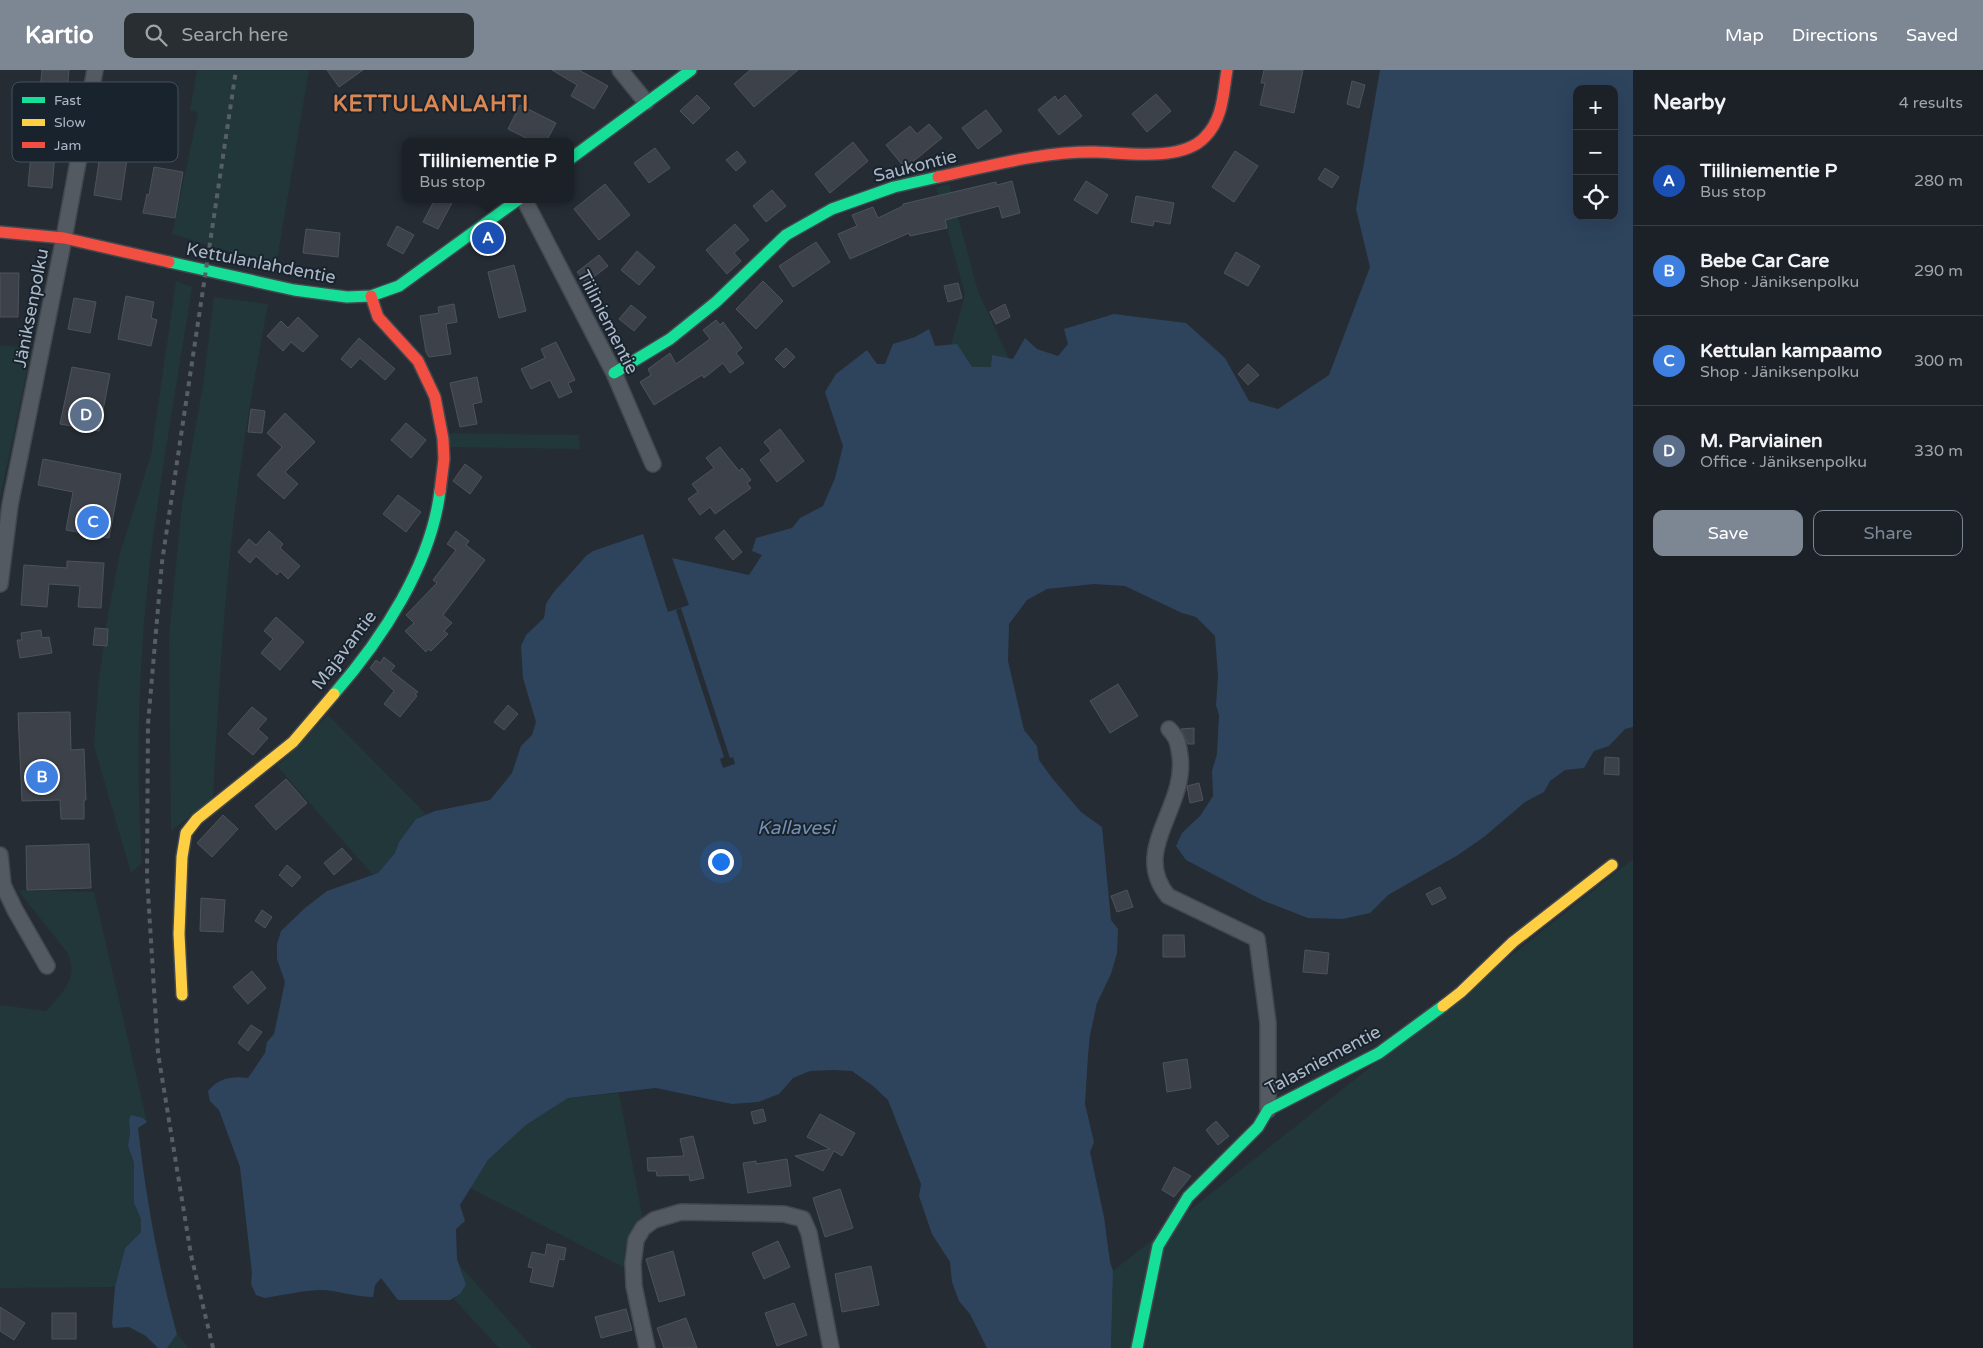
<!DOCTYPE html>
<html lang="en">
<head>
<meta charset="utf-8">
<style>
	:root { --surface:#1c2127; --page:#292e33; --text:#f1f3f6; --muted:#a0a3a7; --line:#3a3e44; --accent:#7d8794 }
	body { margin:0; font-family:"Varela Round",sans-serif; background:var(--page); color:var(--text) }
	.controls { position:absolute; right:15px; top:15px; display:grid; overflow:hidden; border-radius:10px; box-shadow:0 5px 20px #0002 }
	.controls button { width:45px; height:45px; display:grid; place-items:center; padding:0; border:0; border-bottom:1px solid var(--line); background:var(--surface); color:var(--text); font:25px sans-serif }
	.you { position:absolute; left:720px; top:791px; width:18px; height:18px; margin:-12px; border:4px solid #fff; border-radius:50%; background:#1a73e8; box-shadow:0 0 0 8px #1a73e833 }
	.badge { display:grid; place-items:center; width:32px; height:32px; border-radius:50%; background:var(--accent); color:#fff; font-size:16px; font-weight:700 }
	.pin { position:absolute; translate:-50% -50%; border:2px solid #fff; box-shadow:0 1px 5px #0006 }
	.popup { position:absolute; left:402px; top:68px; width:172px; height:65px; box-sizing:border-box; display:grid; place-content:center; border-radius:10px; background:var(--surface); filter:drop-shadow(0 1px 4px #0005); font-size:16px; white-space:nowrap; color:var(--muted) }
	.popup b { font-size:19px; color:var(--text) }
	.popup::after { content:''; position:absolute; left:50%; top:100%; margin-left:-10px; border:10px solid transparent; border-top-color:var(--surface) }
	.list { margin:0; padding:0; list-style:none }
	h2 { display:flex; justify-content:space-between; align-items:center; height:65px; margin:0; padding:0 20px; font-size:21px }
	h2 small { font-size:16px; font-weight:400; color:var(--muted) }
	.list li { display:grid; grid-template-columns:32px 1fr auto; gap:15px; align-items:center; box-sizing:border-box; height:90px; padding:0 20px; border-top:1px solid var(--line) }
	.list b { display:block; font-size:19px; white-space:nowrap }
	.list p { margin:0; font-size:16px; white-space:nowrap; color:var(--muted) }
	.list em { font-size:16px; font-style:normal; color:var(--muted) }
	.actions { display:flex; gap:10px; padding:15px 20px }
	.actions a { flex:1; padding:11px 0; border:1px solid var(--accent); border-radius:10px; text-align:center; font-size:18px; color:var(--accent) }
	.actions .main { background:var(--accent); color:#fff }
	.icon { flex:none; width:28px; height:28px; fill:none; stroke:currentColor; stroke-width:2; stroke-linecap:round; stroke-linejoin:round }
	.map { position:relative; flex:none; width:1633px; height:1278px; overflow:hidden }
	header { display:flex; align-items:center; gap:30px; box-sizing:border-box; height:70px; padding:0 25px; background:var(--accent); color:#fff }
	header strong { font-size:24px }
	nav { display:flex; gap:28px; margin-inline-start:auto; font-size:18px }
	.search { width:350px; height:45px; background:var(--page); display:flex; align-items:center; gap:12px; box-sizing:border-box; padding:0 18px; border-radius:10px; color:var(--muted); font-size:19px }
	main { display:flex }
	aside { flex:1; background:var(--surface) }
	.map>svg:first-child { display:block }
</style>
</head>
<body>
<header>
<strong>Kartio</strong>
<div class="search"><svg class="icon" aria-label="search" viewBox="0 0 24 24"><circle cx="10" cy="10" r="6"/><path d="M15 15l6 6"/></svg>Search here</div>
<nav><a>Map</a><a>Directions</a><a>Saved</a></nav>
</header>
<main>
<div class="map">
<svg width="1633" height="1278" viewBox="0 0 1633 1278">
	<rect width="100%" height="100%" fill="#252c34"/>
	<g fill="#22373a">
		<polygon points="197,0 309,0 276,196 172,164 198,43 190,40"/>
		<polygon points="949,114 978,221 1009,289 992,285 991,297 972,298 957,275 951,275 965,225 936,117"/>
		<path d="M176 211 192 217C179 301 164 384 153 468 139 576 135 685 142 793L131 803 94 676 98 617 107 550 120 483 151 385Z"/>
		<path d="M214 227 268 234C255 305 242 376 234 448 223 541 218 634 213 728L171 761 169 567 182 434 203 315Z"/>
		<polygon points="0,275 32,278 0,428"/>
		<polygon points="449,363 579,365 580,379 450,377"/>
		<polygon points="328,645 426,744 416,749 399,772 395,783 378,803 373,805 277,696"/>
		<polygon points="1633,789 1633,1278 1111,1278 1113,1201"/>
		<path d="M18 820 94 822 147 1052 143 1048 129 1050 130 1062 128 1076 134 1093V1133L141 1149V1162L125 1178 115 1217 0 1218V935L46 941C62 924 81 905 66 881Z"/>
		<path d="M619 1023 643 1150C628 1162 622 1179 625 1198L470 1118 488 1090 526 1055 568 1028Z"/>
		<polygon points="458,1193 533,1278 499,1278 453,1228 460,1224 462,1203"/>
		<polygon points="177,1264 189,1278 167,1278"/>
	</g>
	<g fill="#2e445d" fill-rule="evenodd">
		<path d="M1380 0H1633V657L1625 659 1609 676 1594 681 1584 698 1565 700 1550 711 1544 722 1525 732 1484 767 1458 785 1388 825 1370 843 1343 849 1308 848 1264 831 1186 790 1176 776 1182 763 1200 746 1213 726 1212 701 1217 684 1219 645 1216 635 1218 606 1215 566 1196 547 1182 543 1125 516 1094 514 1047 519 1027 530 1009 554 1008 591 1024 660 1037 676 1039 690 1052 708 1081 742 1102 757 1111 850 1118 859 1117 883 1111 904 1097 933 1090 965 1088 985 1085 1034 1094 1072 1090 1082 1104 1147 1110 1192 1113 1201 1111 1278H987L970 1244 959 1231 952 1212 950 1192 932 1164 919 1126 921 1114 888 1030 873 1016 852 1001 833 1000 810 1001 793 1008 779 1024 758 1032 732 1034 656 1018 568 1028 526 1055 488 1090 460 1135 465 1151 456 1159 457 1189 466 1215 460 1224 450 1230H398L381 1208 375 1215 373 1227C356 1227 340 1221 323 1220 304 1220 283 1225 265 1228L256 1225 251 1214 252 1203 240 1097 219 1040 210 1031 208 1021C219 1008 232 1006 248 1008L265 983 267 972 274 964 285 912 277 889V874L281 861 305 838 327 821 378 803 395 783 399 772 416 749 435 741 490 730 512 703 521 676 532 665 536 652 523 608 521 576 526 565 544 548 546 534 553 523 586 486 593 481 643 464 668 542 689 535 672 488 749 505 762 485 752 481 756 468 792 458 800 448 823 436 835 408 843 376 825 322 836 304 867 280 877 294H885L893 274 915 267 929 259 935 276 957 274 972 297H991L992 285 1013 289 1025 268 1037 279 1058 286 1068 274 1064 259 1114 244 1186 253 1225 288 1249 331 1278 339 1329 305 1370 197 1356 139ZM1577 19H1614V146H1577Z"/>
		<path d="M131 1045 143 1048 147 1052 138 1058C146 1128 158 1196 177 1264L167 1278H158L146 1266 129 1257 113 1258 112 1253 115 1217 125 1178 141 1162V1149L134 1133V1093L128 1076 130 1062 129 1050Z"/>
	</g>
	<polygon fill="#252c34" points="681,538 730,688 733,687 735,694 723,698 720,689 724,687 676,540"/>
	<g fill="#3d424a" stroke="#4c535c">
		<polygon points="42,0 69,0 67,21 40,19"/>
		<polygon points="327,0 363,0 339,17"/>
		<polygon points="552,0 579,0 608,16 594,39 571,26 577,15"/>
		<polygon points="750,0 798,0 754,37 734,14"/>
		<polygon points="1264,0 1303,0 1294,43 1260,35 1265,13 1261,13"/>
		<polygon points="1352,11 1365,15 1359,38 1347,34"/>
		<polygon points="114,19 162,27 157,52 110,44"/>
		<polygon points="1156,24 1171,41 1147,62 1132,44"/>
		<polygon points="697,25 710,38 693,54 680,41"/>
		<polygon points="1065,25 1082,46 1059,65 1038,40 1055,26 1058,31"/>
		<polygon points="520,35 556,53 546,72 534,72 508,59"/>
		<polygon points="986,40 1002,61 978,79 962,58"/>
		<polygon points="929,54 942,68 905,98 886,75 910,56 917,64"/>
		<polygon points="42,70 56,71 52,118 28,116 31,85 40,86"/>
		<polygon points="853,72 868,91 830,123 815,104"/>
		<polygon points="655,78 670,98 649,113 634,93"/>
		<polygon points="737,81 746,92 736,101 726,90"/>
		<polygon points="1235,81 1258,96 1234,132 1212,117"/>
		<polygon points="100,85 127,89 121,130 94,125"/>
		<polygon points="154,97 183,102 175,148 143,143 147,124 149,125"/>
		<polygon points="1325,98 1339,107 1332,118 1318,109"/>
		<polygon points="1012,111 1020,143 1002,148 999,136 945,150 947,158 910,166 909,163 850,189 838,164 857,156 852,145 873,137 878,148 903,136 903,134 996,112 997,115"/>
		<polygon points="1086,111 1108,125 1097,144 1074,130"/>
		<polygon points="605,114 630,145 599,170 574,139"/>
		<polygon points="772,120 786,136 766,152 753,136"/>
		<polygon points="1136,126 1174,133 1170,154 1154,151 1153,156 1131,152"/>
		<polygon points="435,129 454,129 438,159 423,152"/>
		<polygon points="735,154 749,170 734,183 741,191 727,204 706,180"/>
		<polygon points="397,156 414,165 403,184 387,175"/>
		<polygon points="306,159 340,163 338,187 303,183"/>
		<polygon points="816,172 830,192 793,217 779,196"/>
		<polygon points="637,181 655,197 639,215 621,200"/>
		<polygon points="1236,182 1260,196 1248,216 1224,203"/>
		<polygon points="599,185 608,196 586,213 577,202"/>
		<polygon points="514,195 526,241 499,248 488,202"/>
		<polygon points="0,203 19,203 18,247 0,247"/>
		<polygon points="763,211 783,231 756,259 736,239"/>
		<polygon points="958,213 962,228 948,232 944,216"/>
		<polygon points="126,226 154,232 151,248 157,250 151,276 118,269"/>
		<polygon points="74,228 96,232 90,263 68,259"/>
		<polygon points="454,234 457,252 446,254 451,284 429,287 426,282 420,246 439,243 438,237"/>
		<polygon points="1005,234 1010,247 996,254 990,242"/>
		<polygon points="631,235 646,247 634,261 619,249"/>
		<polygon points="298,247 318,266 303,282 291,272 283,281 267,266 281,251 288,258"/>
		<polygon points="716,250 720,255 723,252 742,278 736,283 744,293 730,303 723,293 704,308 702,305 654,335 640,312 651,305 648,299 670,283 676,294 710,269 703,260"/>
		<polygon points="359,268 395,299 385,310 360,288 351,298 341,289"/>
		<polygon points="556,272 575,310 568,313 572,322 559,328 550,310 531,319 521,299 545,288 541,279"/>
		<polygon points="786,278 795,287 784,298 775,289"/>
		<polygon points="1248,294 1259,305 1248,315 1238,304"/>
		<polygon points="72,297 110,304 99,361 60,354"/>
		<polygon points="477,307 482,332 473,334 477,354 460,357 450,313"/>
		<polygon points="251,339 265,341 262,363 248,362"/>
		<polygon points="285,343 315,372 285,402 298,414 284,429 257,405 282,377 267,363"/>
		<polygon points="406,353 426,370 411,388 391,370"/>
		<polygon points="780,359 804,391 777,412 760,390 771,381 764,372"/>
		<polygon points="720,377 739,401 742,398 751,410 747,413 751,418 715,444 710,437 700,445 688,429 698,422 692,414 714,398 706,388"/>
		<polygon points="43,389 121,404 109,468 66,460 73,422 38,415"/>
		<polygon points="465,394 482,407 470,424 453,411"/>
		<polygon points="398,425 421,442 406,462 383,444"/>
		<polygon points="724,460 742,482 733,490 715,468"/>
		<polygon points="269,461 283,474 280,478 300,496 288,509 280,501 277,505 256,486 250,493 238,482 249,469 256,475"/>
		<polygon points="456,461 469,471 466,475 485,490 443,545 452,553 444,561 448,564 431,581 428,579 426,582 405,561 414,553 406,545 437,513 433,510 456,480 447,474"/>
		<polygon points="67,491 104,493 101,538 78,537 80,516 49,514 47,537 21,535 24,495 67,498"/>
		<polygon points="276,547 304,572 280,600 261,583 273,569 264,561"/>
		<polygon points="95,558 108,559 107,576 93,575"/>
		<polygon points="41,560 42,568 49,567 52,583 20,588 17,570 22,570 21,563"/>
		<polygon points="384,587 395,596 391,601 418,622 415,624 417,626 400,647 384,634 394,621 370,598 376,590 380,593"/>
		<polygon points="1118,614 1138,646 1110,663 1090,631"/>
		<polygon points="508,635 518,644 504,660 494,652"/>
		<polygon points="252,637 267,649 258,659 268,668 253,685 228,664"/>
		<polygon points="70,642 71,680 84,679 86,730 84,730 84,749 61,749 60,730 22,731 18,643"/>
		<polygon points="1194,658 1194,674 1188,674 1181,659"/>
		<polygon points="1605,687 1619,688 1619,705 1604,704"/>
		<polygon points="286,709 307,733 276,760 255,736"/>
		<polygon points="1199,713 1203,730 1190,733 1187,716"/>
		<polygon points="223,745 238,759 212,787 197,773"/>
		<polygon points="89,774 91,818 27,820 26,776"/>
		<polygon points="342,778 352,789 334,805 324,793"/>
		<polygon points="287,795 301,807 292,817 279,805"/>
		<polygon points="1440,817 1446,828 1432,835 1426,824"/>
		<polygon points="1127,820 1133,837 1117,842 1111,826"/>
		<polygon points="201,828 225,830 223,862 200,861"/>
		<polygon points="262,840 272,847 265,858 255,851"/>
		<polygon points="1163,865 1184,865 1185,887 1163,887"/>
		<polygon points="1305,880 1329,883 1327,904 1303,902"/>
		<polygon points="252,901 266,918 248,934 233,917"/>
		<polygon points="251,955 262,962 248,981 238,973"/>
		<polygon points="1187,989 1191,1018 1167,1022 1163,993"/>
		<polygon points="763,1039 766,1051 754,1054 751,1042"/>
		<polygon points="820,1044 855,1063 842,1086 834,1081 823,1101 795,1086 830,1079 807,1067"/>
		<polygon points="1216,1051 1229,1066 1218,1075 1206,1060"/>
		<polygon points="693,1066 704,1108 690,1111 689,1105 657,1106 656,1101 648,1101 647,1088 684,1086 680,1069"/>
		<polygon points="787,1089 791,1116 748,1123 743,1093 756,1091 756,1094"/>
		<polygon points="1174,1097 1191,1106 1174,1127 1162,1120"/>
		<polygon points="840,1119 853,1158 825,1167 813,1128"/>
		<polygon points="778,1171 790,1197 764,1209 752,1183"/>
		<polygon points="547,1174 566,1178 564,1190 559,1189 553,1217 530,1212 533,1198 528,1197 532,1182 545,1185"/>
		<polygon points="673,1181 685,1225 659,1232 646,1189"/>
		<polygon points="871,1196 879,1235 842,1242 835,1204"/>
		<polygon points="794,1233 807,1265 777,1276 765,1243"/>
		<polygon points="0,1237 25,1253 14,1270 0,1261"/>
		<polygon points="626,1239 632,1260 601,1268 595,1247"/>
		<rect x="52" y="1243" width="24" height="26"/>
		<polygon points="686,1248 697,1278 664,1278 657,1258"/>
	</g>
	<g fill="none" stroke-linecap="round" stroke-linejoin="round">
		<defs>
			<g id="street">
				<polyline points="620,0 646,32"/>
				<polyline points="524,129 614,303 653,394"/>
				<polyline points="0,514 10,435 64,168 95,0"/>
				<path d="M1169 659C1178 669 1178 673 1180 686 1187 738 1130 780 1168 826L1257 869 1268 953V1040"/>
				<polyline points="0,785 3,815 15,840 47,896"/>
				<polyline points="647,1278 634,1216 633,1193 636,1170 643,1158 654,1150 681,1142 784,1144 803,1149 809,1163 831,1278"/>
			</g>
			<g id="fast">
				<polyline points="570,89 691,0"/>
				<polyline points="169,192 294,220 347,227 371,226 399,216 519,129"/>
				<polyline points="614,303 670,269 716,232 786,165 832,139 894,117 938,107"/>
				<path d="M334 624C382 569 431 495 440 421"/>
				<polyline points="1137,1278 1158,1176 1188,1127 1258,1057 1268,1040 1379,983 1443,936"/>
			</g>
			<g id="slow">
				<polyline points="182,925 179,864 182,787 186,763 197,749 293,672 334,624"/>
				<polyline points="1443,936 1461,922 1513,872 1612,795"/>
			</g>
			<g id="jam">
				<path d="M938 107C990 96 1043 81 1096 82 1127 83 1182 92 1205 67 1223 49 1223 24 1227 0"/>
				<polyline points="0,162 64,168 169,192"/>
				<polyline points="371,226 378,247 418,291 435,327 443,369 444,389 440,421"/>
			</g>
		</defs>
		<use href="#street" stroke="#43484e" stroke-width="18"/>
		<use href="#fast" stroke="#43484e" stroke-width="14"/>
		<use href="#slow" stroke="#43484e" stroke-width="14"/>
		<use href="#jam" stroke="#43484e" stroke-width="14"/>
		<use href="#street" stroke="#545a62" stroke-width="15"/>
		<use href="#fast" stroke="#16e098" stroke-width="11"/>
		<use href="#slow" stroke="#ffcf43" stroke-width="11"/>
		<use href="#jam" stroke="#f24e42" stroke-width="11"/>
		<polyline stroke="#585e66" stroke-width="4" stroke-dasharray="5 5" stroke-linecap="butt" points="213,1278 191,1185 158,983 147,807 148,654 162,492 236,0"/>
	</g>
	<g text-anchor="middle" stroke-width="4" stroke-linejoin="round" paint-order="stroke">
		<g font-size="18" fill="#adb8c7" stroke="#18232e">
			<text transform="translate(915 96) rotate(-14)" y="6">Saukontie</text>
			<text transform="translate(261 193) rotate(11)" y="6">Kettulanlahdentie</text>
			<text transform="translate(31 238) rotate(-79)" y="6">Jäniksenpolku</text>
			<text transform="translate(608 252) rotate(63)" y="6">Tiiliniementie</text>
			<text transform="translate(344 580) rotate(-53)" y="6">Majavantie</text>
			<text transform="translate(1323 990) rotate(-28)" y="6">Talasniementie</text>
		</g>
		<g font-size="19" font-style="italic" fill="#7390b2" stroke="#18232e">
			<text x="796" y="764">Kallavesi</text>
		</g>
		<g font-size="22" font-weight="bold" letter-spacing="1" fill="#db8753" stroke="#18232e">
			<text x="431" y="41">KETTULANLAHTI</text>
		</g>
	</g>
	<rect x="12" y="12" width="166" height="80" rx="8" fill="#18232e" stroke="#45505c" stroke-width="1"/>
	<rect x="22" y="27" width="23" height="6" fill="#16e098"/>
	<rect x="22" y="49" width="23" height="7" fill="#ffcf43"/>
	<rect x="22" y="72" width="23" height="6" fill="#f24e42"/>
	<g font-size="14" fill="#adb8c7">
		<text x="54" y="35">Fast</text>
		<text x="54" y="57">Slow</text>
		<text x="54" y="80">Jam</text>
	</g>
</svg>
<div class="controls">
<button>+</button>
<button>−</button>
<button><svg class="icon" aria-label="locate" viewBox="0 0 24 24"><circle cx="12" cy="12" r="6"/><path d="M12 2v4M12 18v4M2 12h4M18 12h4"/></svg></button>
</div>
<div class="you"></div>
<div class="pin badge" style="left:488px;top:168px;background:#1a4fb4">A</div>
<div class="popup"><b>Tiiliniementie P</b>Bus stop</div>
<div class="pin badge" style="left:42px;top:707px;background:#3f7fe0">B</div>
<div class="pin badge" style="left:93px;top:452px;background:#3f7fe0">C</div>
<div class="pin badge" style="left:86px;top:345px;background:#5c6f8a">D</div>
</div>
<aside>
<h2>Nearby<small>4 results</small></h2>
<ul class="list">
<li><span class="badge" style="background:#1a4fb4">A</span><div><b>Tiiliniementie P</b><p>Bus stop</p></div><em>280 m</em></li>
<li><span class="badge" style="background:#3f7fe0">B</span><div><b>Bebe Car Care</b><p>Shop · Jäniksenpolku</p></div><em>290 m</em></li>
<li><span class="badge" style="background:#3f7fe0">C</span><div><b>Kettulan kampaamo</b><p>Shop · Jäniksenpolku</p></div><em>300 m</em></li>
<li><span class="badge" style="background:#5c6f8a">D</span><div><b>M. Parviainen</b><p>Office · Jäniksenpolku</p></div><em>330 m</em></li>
</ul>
<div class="actions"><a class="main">Save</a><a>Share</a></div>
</aside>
</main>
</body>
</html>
